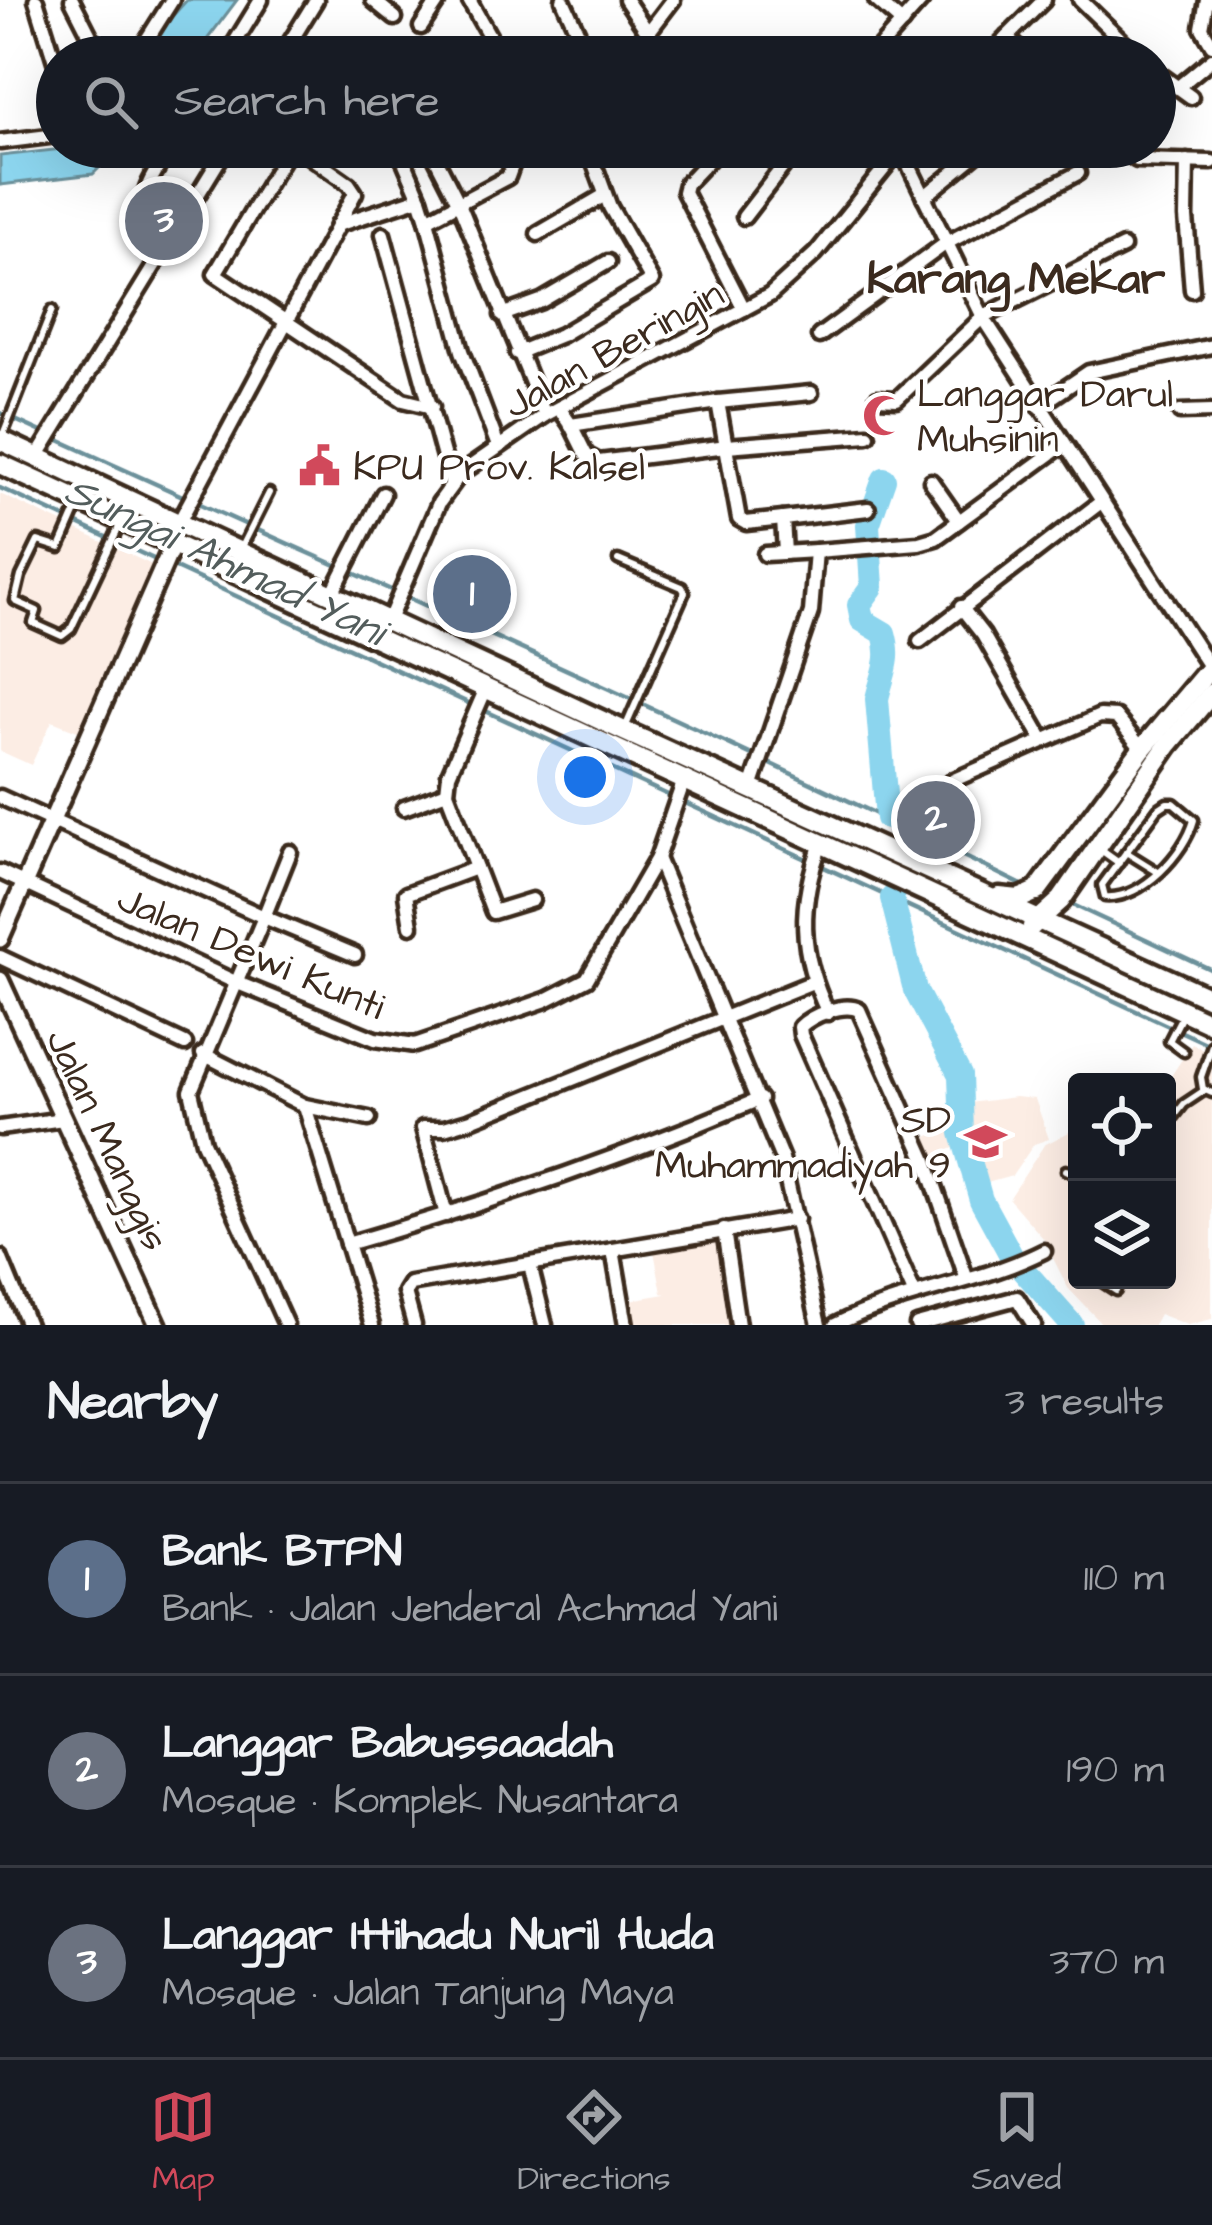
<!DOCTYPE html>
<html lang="en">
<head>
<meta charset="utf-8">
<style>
	:root { --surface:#171b24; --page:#20242c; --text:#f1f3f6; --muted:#9ea1a6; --line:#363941; --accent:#d1495b }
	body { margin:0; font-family:"Architects Daughter",sans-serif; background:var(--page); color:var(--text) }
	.controls { position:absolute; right:36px; bottom:36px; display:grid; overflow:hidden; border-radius:12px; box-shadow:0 12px 48px #0002 }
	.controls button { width:108px; height:108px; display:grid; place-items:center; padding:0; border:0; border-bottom:3px solid var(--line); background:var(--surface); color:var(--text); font:60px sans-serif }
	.you { position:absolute; left:585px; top:777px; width:42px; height:42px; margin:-30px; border:9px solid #fff; border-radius:50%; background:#1a73e8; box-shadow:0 0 0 18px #1a73e833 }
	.badge { display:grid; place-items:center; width:78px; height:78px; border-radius:50%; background:var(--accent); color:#fff; font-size:39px; font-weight:700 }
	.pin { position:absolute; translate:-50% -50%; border:6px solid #fff; box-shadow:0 3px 12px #0006 }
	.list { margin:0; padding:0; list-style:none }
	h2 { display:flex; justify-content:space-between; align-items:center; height:156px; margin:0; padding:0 48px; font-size:51px }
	h2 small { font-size:39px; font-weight:400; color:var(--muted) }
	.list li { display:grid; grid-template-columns:78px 1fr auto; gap:36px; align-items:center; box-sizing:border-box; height:192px; padding:0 48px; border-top:3px solid var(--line) }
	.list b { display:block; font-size:45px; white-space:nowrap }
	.list p { margin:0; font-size:39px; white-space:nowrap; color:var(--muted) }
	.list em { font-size:39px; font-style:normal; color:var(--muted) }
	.icon { flex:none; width:66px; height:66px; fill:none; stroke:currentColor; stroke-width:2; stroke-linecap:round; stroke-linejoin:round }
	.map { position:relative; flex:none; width:1212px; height:1325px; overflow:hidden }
	.search { position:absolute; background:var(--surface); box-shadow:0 12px 48px #0002; left:36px; right:36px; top:36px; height:132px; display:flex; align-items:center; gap:30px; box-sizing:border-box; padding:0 42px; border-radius:66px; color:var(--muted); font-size:45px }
	.sheet { height:732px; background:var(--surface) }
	nav { display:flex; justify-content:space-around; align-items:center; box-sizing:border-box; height:168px; border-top:3px solid var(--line); background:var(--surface); font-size:33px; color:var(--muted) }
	nav a { display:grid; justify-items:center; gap:6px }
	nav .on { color:var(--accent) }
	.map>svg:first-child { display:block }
</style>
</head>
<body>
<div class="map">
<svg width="1212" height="1325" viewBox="0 0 1212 1325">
	<rect width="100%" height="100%" fill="#fff"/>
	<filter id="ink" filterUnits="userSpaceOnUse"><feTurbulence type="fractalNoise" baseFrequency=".00833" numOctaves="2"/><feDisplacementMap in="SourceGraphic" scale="24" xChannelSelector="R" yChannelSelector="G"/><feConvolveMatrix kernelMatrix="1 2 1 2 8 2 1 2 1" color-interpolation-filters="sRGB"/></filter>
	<g filter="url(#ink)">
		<g fill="#fcede4">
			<polygon points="0,494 154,566 97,701 80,732 52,721 31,765 0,751"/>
			<polygon points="1192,1044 1212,1053 1212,1319 1187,1325 1159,1314 1153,1325 1103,1325 1068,1288 1043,1238 1009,1199 1044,1145 1077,1128 1077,1280 1167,1280 1167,1082"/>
			<polygon points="1015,1097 1035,1099 1049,1139 1034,1144 1012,1176 980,1185 967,1143 935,1155 926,1138 956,1122 969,1103"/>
			<polygon points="724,1235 734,1325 628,1325 624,1301 666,1294 662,1293 653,1246"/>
		</g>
		<g fill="#8cd5ee" stroke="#6c919b" stroke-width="3">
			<polygon points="187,0 237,0 194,57 148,57 167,22"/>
			<polygon points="80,147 120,147 93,174 0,185 0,156"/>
		</g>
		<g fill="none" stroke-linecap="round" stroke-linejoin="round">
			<g stroke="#6c919b" stroke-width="4.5">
				<path d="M0 413C344 571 691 720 1030 889"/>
				<polyline points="0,488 158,561"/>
				<polyline points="169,565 1210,1045"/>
				<polyline points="1071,904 1212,970"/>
			</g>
			<g stroke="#8cd5ee" stroke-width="24">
				<path d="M884 479 868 525 872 587 859 605 862 620 884 633C892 661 883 672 877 699L887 818"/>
				<polyline points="892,898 915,990 960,1075 962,1133 981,1200 1012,1257 1072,1325"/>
			</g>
			<defs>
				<g id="service">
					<polyline points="2,437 52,310"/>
					<polyline points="80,502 60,548 38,541 21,576 15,601 37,611 33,623 62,636 71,629 121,523"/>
					<polyline points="241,549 269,493"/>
					<polyline points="618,560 682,587 685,592 625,728"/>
					<path d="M1167 803H1174L1194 820C1185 853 1142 900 1105 897L1102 885 1158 809Z"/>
					<polyline points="1098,848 1119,863"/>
					<polyline points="1126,852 1158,872"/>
					<polyline points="1183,1014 1169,1041 1184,1052"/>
					<polyline points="1212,1045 1201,1077 1203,1089 1212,1093"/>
					<polyline points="1167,1126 1184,1104 1205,1090"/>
					<polyline points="1066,1170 1077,1175"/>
					<polyline points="1099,1280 1116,1291"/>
				</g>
				<g id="minor">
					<polyline points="36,0 57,68"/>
					<polyline points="72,0 101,57"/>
					<polyline points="373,0 395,18"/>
					<polyline points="469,0 501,57"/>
					<polyline points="563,0 589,57"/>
					<polyline points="626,0 649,34"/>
					<polyline points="876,0 902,23"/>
					<polyline points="1080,0 1139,57"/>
					<polyline points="1207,0 1202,28 1212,45"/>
					<polyline points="421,27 439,0"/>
					<polyline points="1007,37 1027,57"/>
					<polyline points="136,57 172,0"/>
					<polyline points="226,57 261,0"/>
					<polyline points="281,57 316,0"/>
					<polyline points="610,57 644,38 673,0"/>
					<polyline points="871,57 922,0"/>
					<polyline points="987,57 1044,0"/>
					<polyline points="1155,71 1191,97"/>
					<polyline points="1177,88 1212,59"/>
					<polyline points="0,142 57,135"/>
					<polyline points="124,147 158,167"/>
					<polyline points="290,147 215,274 403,400 432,407"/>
					<polyline points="430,147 460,206 545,415"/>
					<polyline points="900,147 983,317 1210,668"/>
					<polyline points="1118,147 1137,160 1212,162"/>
					<polyline points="718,150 686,184 684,192 744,309"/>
					<polyline points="1187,161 1186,217 1192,290"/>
					<polyline points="924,197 985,147"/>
					<polyline points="420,198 427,220 508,177 512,166 500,147"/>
					<polyline points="744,217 798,147"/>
					<polyline points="427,220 462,351 498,446"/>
					<polyline points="337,225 420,198 398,147"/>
					<polyline points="383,234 451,483"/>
					<polyline points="538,234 605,195"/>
					<path d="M162 251C137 193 139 200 170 147"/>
					<polyline points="502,315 541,301 608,262"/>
					<polyline points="819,336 945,244 1078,173"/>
					<polyline points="517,353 561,335 652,281 610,207 588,147"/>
					<polyline points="877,398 897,399 983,317 1123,247"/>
					<polyline points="718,402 739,519 746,523 783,519"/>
					<polyline points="1039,406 1089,372 1212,346"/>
					<polyline points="559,408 571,425 718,402 811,393"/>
					<polyline points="1180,412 1212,411"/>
					<polyline points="571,425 586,455 599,462 727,446 868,435"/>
					<polyline points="37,457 227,147"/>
					<polyline points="931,481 959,521"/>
					<polyline points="178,524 355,193 349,184 296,147"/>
					<polyline points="785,553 783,519 868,509"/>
					<polyline points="765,554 816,551"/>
					<polyline points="332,594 383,494"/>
					<polyline points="961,607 983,635 1043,740"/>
					<polyline points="389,620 439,503 460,474 545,415 770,295 816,253 900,149"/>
					<polyline points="920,641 1101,502"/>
					<polyline points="487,686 449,774 447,792 493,912 532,900"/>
					<polyline points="751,788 811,612 816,551 919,543 936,538 1064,444"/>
					<polyline points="0,797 264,917 191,1091 203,1142 286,1325"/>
					<polyline points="404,808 447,792"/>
					<path d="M822 841C798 904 799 953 828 1013"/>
					<polyline points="290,852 264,917 355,955"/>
					<polyline points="901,854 944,788 954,780 1100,716 1116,717 1142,749"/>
					<polyline points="657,858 782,1159 819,1325"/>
					<polyline points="0,872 235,982 375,1039 415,1045 546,1000 587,979 657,858 685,777"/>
					<polyline points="411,926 406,894 476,868"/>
					<polyline points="0,957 185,1044"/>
					<polyline points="203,1054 305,1106 372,1325"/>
					<polyline points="305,1106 369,1119"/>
					<polyline points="0,1128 63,1119"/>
					<polyline points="446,1215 423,1128 444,1128 471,1120 813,982"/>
					<polyline points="724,1230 738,1325"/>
					<path d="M347 1244C487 1204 626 1156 760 1099"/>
					<polyline points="613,1250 626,1325"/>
					<polyline points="0,1257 28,1325"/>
					<polyline points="530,1265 545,1325"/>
					<path d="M914 1293 801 1035 800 1027C812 1015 844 1002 859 1010L925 1158 966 1277"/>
					<polyline points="414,1325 405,1292 410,1284 797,1219"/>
					<path d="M835 1325C902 1291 979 1284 1044 1251"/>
					<polyline points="917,1325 1017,1298 1034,1325"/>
				</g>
				<g id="tertiary">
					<polyline points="0,939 173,544"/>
					<polyline points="0,980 158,1325"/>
				</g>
				<g id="trunk">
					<polyline points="0,440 624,731 1212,999"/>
					<polyline points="0,464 1212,1024"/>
					<polyline points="999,897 1019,899 1037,891 1142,749 1212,666"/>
					<polyline points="1032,926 1061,900 1168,745 1212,693"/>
				</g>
			</defs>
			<use href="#service" stroke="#3b2a1e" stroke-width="15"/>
			<use href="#minor" stroke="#3b2a1e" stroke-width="21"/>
			<use href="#tertiary" stroke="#3b2a1e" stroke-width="24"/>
			<use href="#trunk" stroke="#3b2a1e" stroke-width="27"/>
			<use href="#service" stroke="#fff" stroke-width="6"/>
			<use href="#minor" stroke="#fff" stroke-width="12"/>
			<use href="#tertiary" stroke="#fff" stroke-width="15"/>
			<use href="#trunk" stroke="#fff" stroke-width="18"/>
		</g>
	</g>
	<defs>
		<symbol id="mosque-bare" viewBox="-9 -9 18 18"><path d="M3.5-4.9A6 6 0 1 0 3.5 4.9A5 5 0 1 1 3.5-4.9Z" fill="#d1495b" stroke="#fff" stroke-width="2.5" paint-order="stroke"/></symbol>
		<symbol id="civic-bare" viewBox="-9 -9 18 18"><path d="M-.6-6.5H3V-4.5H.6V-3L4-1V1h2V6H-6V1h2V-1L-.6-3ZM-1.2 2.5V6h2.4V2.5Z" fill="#d1495b" stroke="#fff" stroke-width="2.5" paint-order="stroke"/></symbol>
		<symbol id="school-bare" viewBox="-9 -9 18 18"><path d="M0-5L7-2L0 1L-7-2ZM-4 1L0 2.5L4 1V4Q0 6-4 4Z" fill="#d1495b" stroke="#fff" stroke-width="2.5" paint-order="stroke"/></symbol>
	</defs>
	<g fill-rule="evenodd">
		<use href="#mosque-bare" x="854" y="386" width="59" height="59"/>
		<use href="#civic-bare" x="290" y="436" width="59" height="59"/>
		<use href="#school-bare" x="956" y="1112" width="59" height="59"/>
	</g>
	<g text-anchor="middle" stroke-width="9" stroke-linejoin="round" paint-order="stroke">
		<g font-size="39" fill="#3b2a1e" stroke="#fff">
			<text transform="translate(613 348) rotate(-29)" y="14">Jalan Beringin</text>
			<text transform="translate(252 951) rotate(23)" y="14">Jalan Dewi Kunti</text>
			<text transform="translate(109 1139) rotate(65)" y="14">Jalan Manggis</text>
		</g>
		<g font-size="39" fill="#3b2a1e" stroke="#fff" text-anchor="start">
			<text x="917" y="407">Langgar Darul<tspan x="917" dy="45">Muhsinin</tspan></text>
			<text x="353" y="480">KPU Prov. Kalsel</text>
			<text x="951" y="1133" text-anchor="end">SD<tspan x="951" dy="45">Muhammadiyah 9</tspan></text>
		</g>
		<g font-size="42" font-style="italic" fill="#535d5c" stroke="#fff">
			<text transform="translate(226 559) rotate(25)" y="15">Sungai Ahmad Yani</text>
		</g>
		<g font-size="45" font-weight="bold" fill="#3b2a1e" stroke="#fff">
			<text x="1016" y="293">Karang Mekar</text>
		</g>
	</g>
</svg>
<div class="controls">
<button><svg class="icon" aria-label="locate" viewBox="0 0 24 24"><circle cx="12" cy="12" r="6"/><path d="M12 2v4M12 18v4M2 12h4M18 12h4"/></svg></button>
<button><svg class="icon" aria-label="layers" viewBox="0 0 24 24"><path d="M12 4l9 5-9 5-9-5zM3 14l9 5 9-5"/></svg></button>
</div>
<div class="you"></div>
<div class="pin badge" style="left:472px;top:594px;background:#5c6f8a">1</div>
<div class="pin badge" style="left:936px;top:820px;background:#6b7280">2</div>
<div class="pin badge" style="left:164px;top:221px;background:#6b7280">3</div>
<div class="search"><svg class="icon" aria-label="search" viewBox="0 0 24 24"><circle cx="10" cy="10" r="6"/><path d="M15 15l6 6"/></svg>Search here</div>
</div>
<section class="sheet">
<h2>Nearby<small>3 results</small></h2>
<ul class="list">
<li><span class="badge" style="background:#5c6f8a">1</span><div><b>Bank BTPN</b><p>Bank · Jalan Jenderal Achmad Yani</p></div><em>110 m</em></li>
<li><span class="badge" style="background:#6b7280">2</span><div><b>Langgar Babussaadah</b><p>Mosque · Komplek Nusantara</p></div><em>190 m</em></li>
<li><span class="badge" style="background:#6b7280">3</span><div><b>Langgar Ittihadu Nuril Huda</b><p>Mosque · Jalan Tanjung Maya</p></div><em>370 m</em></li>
</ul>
</section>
<nav>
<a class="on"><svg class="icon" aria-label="map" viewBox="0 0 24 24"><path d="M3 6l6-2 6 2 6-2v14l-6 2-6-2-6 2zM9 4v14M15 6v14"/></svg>Map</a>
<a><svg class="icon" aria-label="directions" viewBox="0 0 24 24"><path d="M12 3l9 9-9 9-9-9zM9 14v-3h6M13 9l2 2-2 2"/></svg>Directions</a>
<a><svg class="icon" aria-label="saved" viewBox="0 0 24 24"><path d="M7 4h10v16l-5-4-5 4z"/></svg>Saved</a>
</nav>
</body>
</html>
